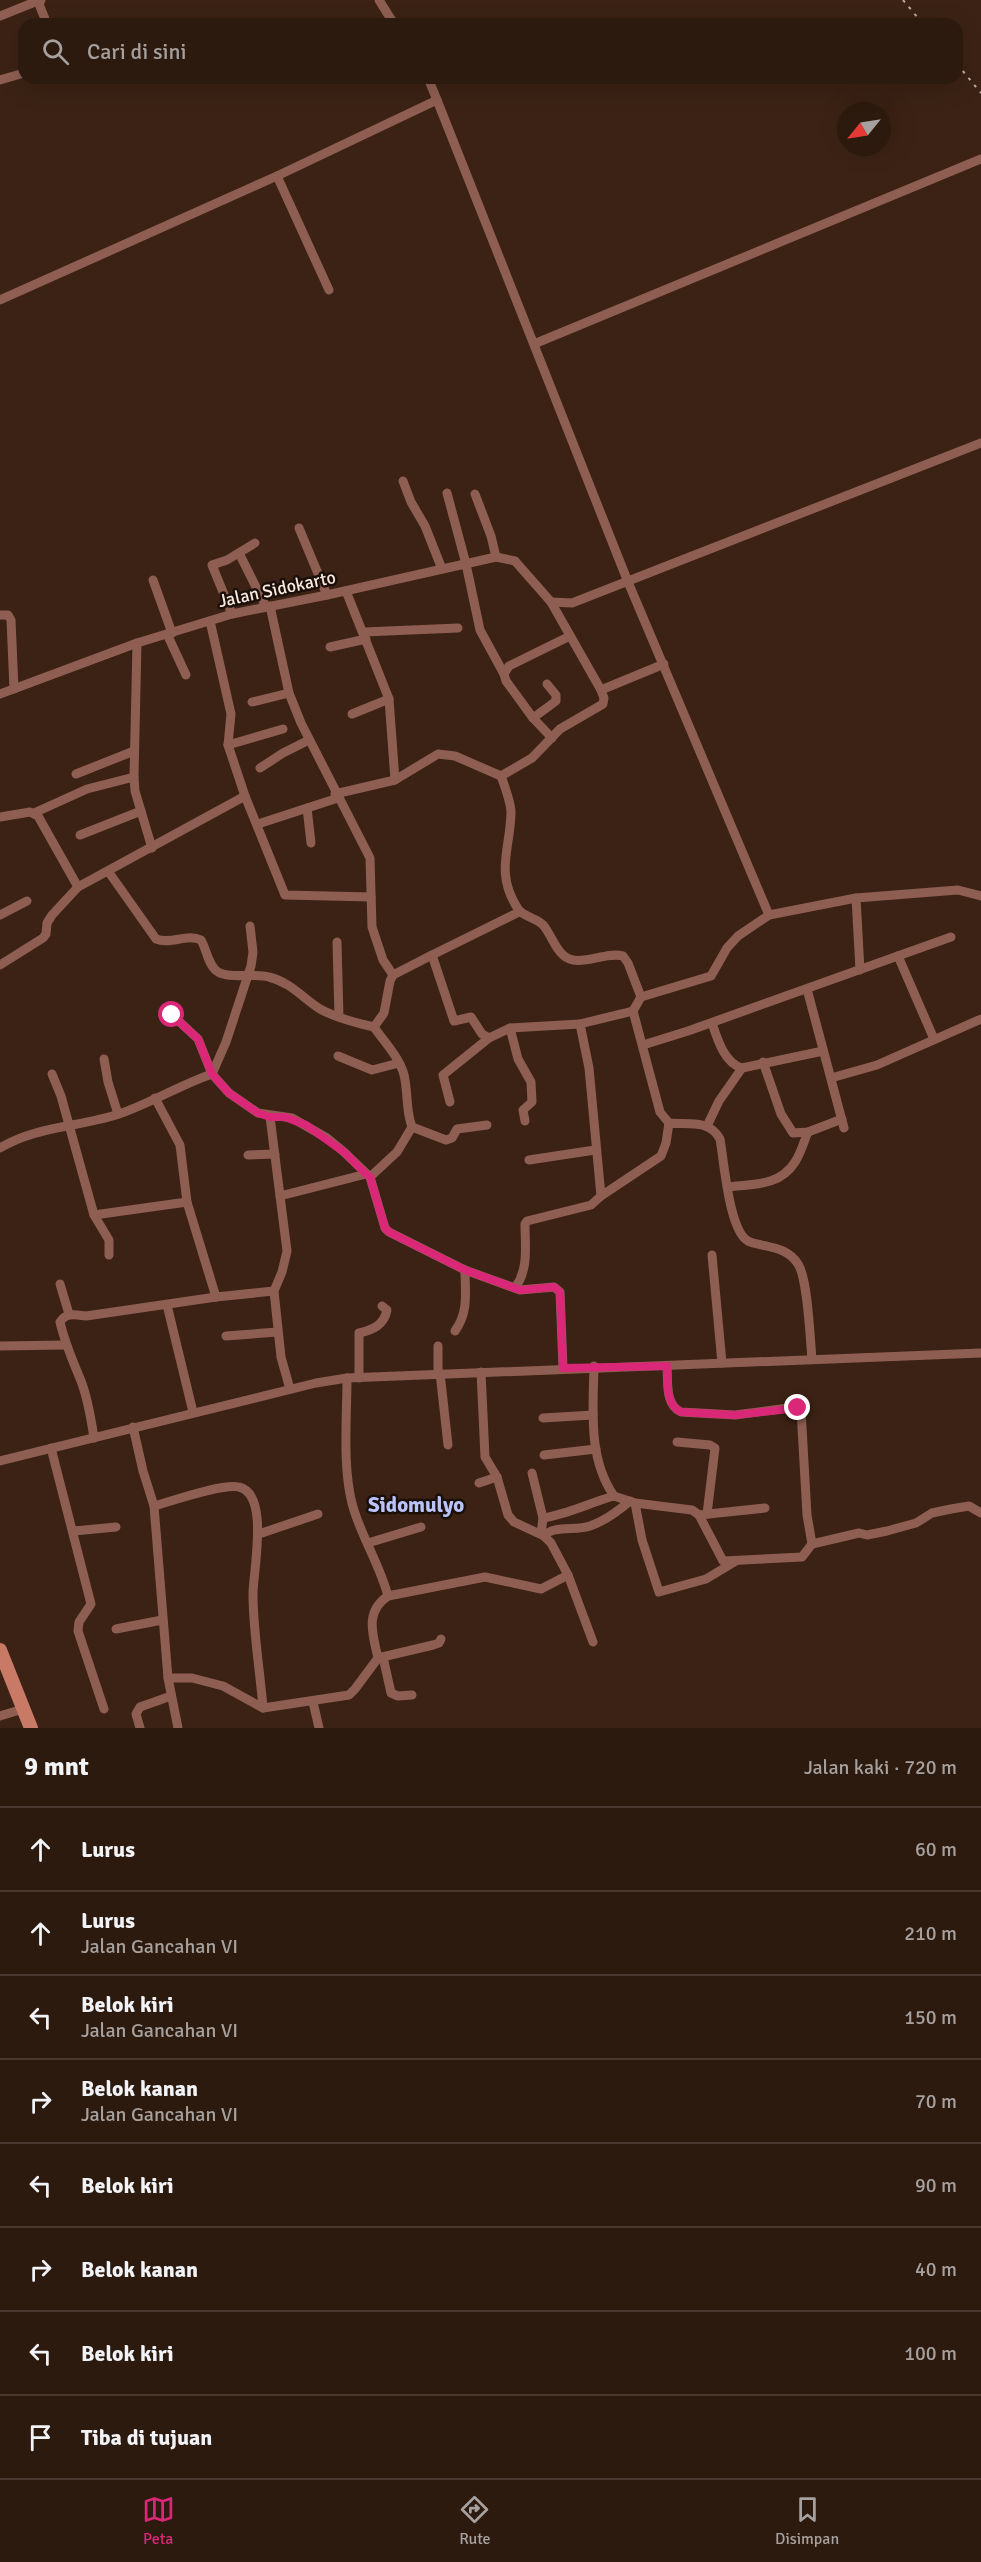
<!DOCTYPE html>
<html lang="id">
<head>
<meta charset="utf-8">
<style>
	:root { --surface:#2c1a0f; --page:#38271d; --text:#f1f3f6; --muted:#a6a19e; --line:#48382f; --accent:#db2777 }
	body { margin:0; font-family:Signika,sans-serif; background:var(--page); color:var(--text) }
	.compass { position:absolute; left:837px; top:102px; width:54px; height:54px; border-radius:50%; background:var(--surface); box-shadow:0 6px 24px #0002; rotate:240deg }
	.stop { position:absolute; width:18px; height:18px; margin:-14px; border:4px solid #db2777; border-radius:50%; background:#fff }
	.stop.end { background:#db2777; border-color:#fff; box-shadow:0 2px 6px #0008 }
	.list { margin:0; padding:0; list-style:none }
	h2 { display:flex; justify-content:space-between; align-items:center; height:78px; margin:0; padding:0 24px; font-size:26px }
	h2 small { font-size:20px; font-weight:400; color:var(--muted) }
	.list li { display:grid; grid-template-columns:39px 1fr auto; gap:18px; align-items:center; box-sizing:border-box; height:84px; padding:0 24px; border-top:2px solid var(--line) }
	.list b { display:block; font-size:22px; white-space:nowrap }
	.list p { margin:0; font-size:20px; white-space:nowrap; color:var(--muted) }
	.list em { font-size:20px; font-style:normal; color:var(--muted) }
	.icon { flex:none; width:33px; height:33px; fill:none; stroke:currentColor; stroke-width:2; stroke-linecap:round; stroke-linejoin:round }
	.map { position:relative; flex:none; width:981px; height:1728px; overflow:hidden }
	.search { position:absolute; background:var(--surface); box-shadow:0 6px 24px #0002; left:18px; right:18px; top:18px; height:66px; display:flex; align-items:center; gap:15px; box-sizing:border-box; padding:0 21px; border-radius:18px; color:var(--muted); font-size:22px }
	.sheet { height:750px; background:var(--surface) }
	nav { display:flex; justify-content:space-around; align-items:center; box-sizing:border-box; height:84px; border-top:2px solid var(--line); background:var(--surface); font-size:16px; color:var(--muted) }
	nav a { display:grid; justify-items:center; gap:3px }
	nav .on { color:var(--accent) }
	.map>svg:first-child { display:block }
</style>
</head>
<body>
<div class="map">
<svg width="981" height="1728" viewBox="0 0 981 1728">
	<rect width="100%" height="100%" fill="#3b2214"/>
	<g fill="none" stroke-linecap="round" stroke-linejoin="round">
		<g stroke="#8f5e52" stroke-width="9">
			<polyline points="41,0 39,4 47,24"/>
			<polyline points="379,0 394,24"/>
			<polyline points="0,16 40,0"/>
			<polyline points="0,80 24,73"/>
			<polyline points="437,100 628,582 769,915"/>
			<polyline points="277,176 329,290"/>
			<polyline points="0,300 277,176 437,100 428,78"/>
			<polyline points="534,344 981,159"/>
			<polyline points="403,481 411,502 425,526 442,569"/>
			<polyline points="447,493 466,564 480,630 504,674"/>
			<polyline points="475,494 491,536 496,557"/>
			<polyline points="299,528 327,595"/>
			<polyline points="239,553 266,607"/>
			<polyline points="153,580 172,633"/>
			<polyline points="346,591 389,699 395,780"/>
			<polyline points="551,602 572,603 981,443"/>
			<polyline points="232,614 212,565 227,560 255,543"/>
			<polyline points="0,615 8,615 11,620 14,689"/>
			<polyline points="210,621 231,714 228,745 245,796 285,895 371,897"/>
			<polyline points="364,632 458,628"/>
			<polyline points="167,634 186,675"/>
			<polyline points="137,643 134,777 135,791 152,848"/>
			<polyline points="330,647 366,639"/>
			<polyline points="601,690 664,664"/>
			<polyline points="0,694 137,643 232,614 327,595 496,557 515,561 551,602 601,690 604,698 603,704 560,729 532,758 501,776 455,756 438,754 395,780 335,794"/>
			<polyline points="252,702 289,693"/>
			<polyline points="352,714 389,699"/>
			<polyline points="533,718 556,701 556,695 547,684"/>
			<polyline points="552,738 533,718 506,681 504,674 509,666 570,636"/>
			<polyline points="228,745 283,729"/>
			<polyline points="260,768 283,753 309,740"/>
			<polyline points="76,774 134,751"/>
			<path d="M501 776C505 787 510 800 511 811 511 848 494 872 518 909 523 917 538 918 544 926 552 936 558 958 573 960 589 963 606 952 623 956L628 963 641 997"/>
			<polyline points="307,808 311,843"/>
			<polyline points="34,813 87,789 134,777"/>
			<polyline points="0,817 30,812 38,816 78,887"/>
			<polyline points="258,824 338,798"/>
			<polyline points="80,835 141,811"/>
			<path d="M108 871 156 939C171 945 187 933 201 940 207 950 208 966 218 972 229 979 254 973 269 977 290 982 303 998 320 1009 336 1018 356 1023 374 1027L384 1013 390 981 393 975 383 960 372 927 370 858 301 723 289 693 270 606"/>
			<polyline points="856,898 860,970"/>
			<polyline points="519,912 432,955 454,1021 471,1017 482,1034 489,1038 510,1028 580,1024 633,1011"/>
			<polyline points="0,915 27,901"/>
			<polyline points="337,942 339,1017"/>
			<polyline points="898,956 934,1039"/>
			<polyline points="0,965 43,938 46,934 47,923 52,915 78,887 245,796"/>
			<polyline points="393,975 432,955"/>
			<polyline points="807,989 844,1128"/>
			<polyline points="167,1010 198,1039 212,1074"/>
			<path d="M712 1023C717 1038 724 1063 742 1068"/>
			<polyline points="510,1028 518,1059 531,1082 532,1102 523,1110 525,1121"/>
			<polyline points="643,1045 688,1031 951,937"/>
			<polyline points="338,1056 372,1070 399,1063"/>
			<polyline points="104,1059 108,1082 118,1114"/>
			<polyline points="763,1062 781,1114 793,1133 808,1132 842,1119"/>
			<polyline points="52,1074 61,1096 94,1215 109,1240 109,1255"/>
			<polyline points="212,1074 226,1042 251,966 253,952 250,926"/>
			<polyline points="831,1078 877,1065 981,1019"/>
			<polyline points="155,1098 180,1145 187,1202 216,1297"/>
			<polyline points="450,1102 443,1075 489,1038"/>
			<polyline points="270,1117 287,1251 282,1272 274,1291 281,1357 290,1389"/>
			<polyline points="707,1126 719,1101 742,1068 823,1051"/>
			<polyline points="412,1127 446,1140 452,1138 457,1129 487,1125"/>
			<path d="M0 1148C36 1126 80 1127 119 1114 151 1103 180 1085 212 1074L229 1093 258 1113 292 1118 327 1138 344 1152 370 1177 385 1228 389 1232 465 1270 520 1290 554 1287 560 1292 563 1368"/>
			<polyline points="248,1155 275,1154"/>
			<polyline points="529,1160 595,1150"/>
			<path d="M370 1177 397 1152 412 1127C406 1111 408 1097 405 1080 403 1061 384 1042 374 1027"/>
			<path d="M728 1187C754 1184 780 1186 795 1162 801 1153 804 1141 808 1132"/>
			<polyline points="280,1196 366,1174"/>
			<polyline points="601,1196 661,1156 666,1143 669,1123"/>
			<polyline points="94,1215 187,1202"/>
			<polyline points="712,1255 722,1363"/>
			<polyline points="60,1284 69,1314"/>
			<path d="M515 1288C529 1269 525 1246 525 1224L527 1221 591 1205 601 1196 589 1068 580 1024"/>
			<polyline points="167,1305 193,1412"/>
			<path d="M455 1331C469 1312 465 1292 465 1270"/>
			<polyline points="226,1336 277,1332"/>
			<polyline points="0,1346 65,1345"/>
			<path d="M812 1359C810 1339 808 1279 798 1264 786 1246 768 1248 750 1242 729 1235 724 1160 720 1139 709 1119 688 1125 669 1123L660 1112 633 1011 641 997 711 976 727 948 738 936 769 915 856 898 958 890 981 896"/>
			<path d="M594 1366C593 1410 588 1459 614 1496L635 1503 692 1510 699 1515 765 1508"/>
			<path d="M667 1366C668 1382 665 1405 681 1412L735 1415 788 1408 801 1410 807 1515 812 1544"/>
			<polyline points="481,1372 485,1457 497,1477 508,1515 514,1522 544,1536 551,1543 568,1575 593,1642"/>
			<polyline points="438,1373 438,1346"/>
			<polyline points="440,1373 448,1445"/>
			<path d="M359 1378V1333C373 1330 384 1325 387 1310L382 1306"/>
			<polyline points="543,1418 593,1415"/>
			<polyline points="133,1427 143,1471 154,1506 168,1678 178,1728"/>
			<path d="M94 1438C91 1418 88 1399 81 1381 73 1361 65 1344 60 1322 66 1312 76 1315 86 1316L216 1297 274 1291"/>
			<polyline points="677,1442 710,1445 715,1448 707,1514"/>
			<polyline points="51,1448 91,1604 79,1622 78,1631 104,1709"/>
			<polyline points="544,1455 596,1449"/>
			<polyline points="0,1461 316,1383 347,1378 981,1353"/>
			<polyline points="532,1473 543,1518 541,1534"/>
			<polyline points="479,1483 497,1477"/>
			<polyline points="635,1503 642,1540 659,1592 706,1579 736,1561"/>
			<path d="M154 1506C172 1501 223 1483 239 1487 270 1494 253 1571 253 1594 253 1631 260 1670 263 1708"/>
			<polyline points="699,1515 723,1561 802,1557 812,1544"/>
			<path d="M543 1518C568 1514 589 1503 614 1496"/>
			<polyline points="74,1531 116,1527"/>
			<polyline points="259,1534 318,1514"/>
			<path d="M544 1536C553 1525 576 1531 590 1526 605 1521 617 1512 630 1501"/>
			<polyline points="368,1543 421,1527"/>
			<polyline points="812,1544 859,1533 867,1535 887,1531 916,1523 932,1513 951,1509 969,1506 981,1513"/>
			<polyline points="388,1596 485,1577 541,1589 568,1575"/>
			<polyline points="116,1629 162,1620"/>
			<polyline points="383,1657 391,1693 398,1696 412,1695"/>
			<polyline points="378,1658 433,1645 439,1643 441,1639"/>
			<path d="M168 1678H192L223 1686 263 1708 349 1695 355 1689 378 1658C373 1635 364 1612 388 1596 380 1565 362 1538 353 1507 342 1469 347 1417 347 1378"/>
			<polyline points="313,1702 319,1728"/>
			<polyline points="0,1716 23,1709"/>
			<polyline points="140,1728 136,1714 140,1707 171,1696"/>
		</g>
		<polyline stroke="#c87a67" stroke-width="14" points="0,1650 31,1728"/>
		<g stroke="#beab9f" stroke-width="2" stroke-dasharray="3 6" stroke-linecap="butt">
			<polyline points="903,0 923,24"/>
			<polyline points="957,64 981,93"/>
		</g>
	</g>
	<g fill="none" stroke-linecap="round" stroke-linejoin="round">
		<path stroke="#db2777" stroke-width="8" d="M172 1015 198 1039 212 1074 229 1093 258 1113 270 1117H285L306 1125 344 1152 366 1174 370 1177 385 1228 389 1232 465 1270 520 1290 554 1287 560 1292 563 1368 667 1366C668 1382 665 1405 681 1412L735 1415 798 1408"/>
	</g>
	<g text-anchor="middle" stroke-width="5" stroke-linejoin="round" paint-order="stroke">
		<g font-size="18" fill="#fae9df" stroke="#1a0f09">
			<text transform="translate(277 589) rotate(-12)" y="6">Jalan Sidokarto</text>
		</g>
		<g font-size="21" font-weight="bold" fill="#bac4fc" stroke="#1a0f09">
			<text x="416" y="1512">Sidomulyo</text>
		</g>
	</g>
</svg>
<svg class="compass" viewBox="-18 -18 36 36"><path d="M0-13l5 13h-10z" fill="#e53935"/><path d="M0 13l5-13h-10z" fill="#a6a19e"/></svg>
<div class="stop" style="left:172px;top:1015px"></div>
<div class="stop end" style="left:798px;top:1408px"></div>
<div class="search"><svg class="icon" aria-label="search" viewBox="0 0 24 24"><circle cx="10" cy="10" r="6"/><path d="M15 15l6 6"/></svg>Cari di sini</div>
</div>
<section class="sheet">
<h2>9 mnt<small>Jalan kaki · 720 m</small></h2>
<ul class="list">
<li><svg class="icon" aria-label="ahead" viewBox="0 0 24 24"><path d="M12 20V5M6 11l6-6 6 6"/></svg><div><b>Lurus</b></div><em>60 m</em></li>
<li><svg class="icon" aria-label="ahead" viewBox="0 0 24 24"><path d="M12 20V5M6 11l6-6 6 6"/></svg><div><b>Lurus</b><p>Jalan Gancahan VI</p></div><em>210 m</em></li>
<li><svg class="icon" aria-label="left" viewBox="0 0 24 24"><path d="M17 20v-9H6M10 6l-5 5 5 5"/></svg><div><b>Belok kiri</b><p>Jalan Gancahan VI</p></div><em>150 m</em></li>
<li><svg class="icon" aria-label="right" viewBox="0 0 24 24"><path d="M7 20v-9h11M14 6l5 5-5 5"/></svg><div><b>Belok kanan</b><p>Jalan Gancahan VI</p></div><em>70 m</em></li>
<li><svg class="icon" aria-label="left" viewBox="0 0 24 24"><path d="M17 20v-9H6M10 6l-5 5 5 5"/></svg><div><b>Belok kiri</b></div><em>90 m</em></li>
<li><svg class="icon" aria-label="right" viewBox="0 0 24 24"><path d="M7 20v-9h11M14 6l5 5-5 5"/></svg><div><b>Belok kanan</b></div><em>40 m</em></li>
<li><svg class="icon" aria-label="left" viewBox="0 0 24 24"><path d="M17 20v-9H6M10 6l-5 5 5 5"/></svg><div><b>Belok kiri</b></div><em>100 m</em></li>
<li><svg class="icon" aria-label="arrive" viewBox="0 0 24 24"><path d="M6 21V4h12l-3 4 3 4H6"/></svg><div><b>Tiba di tujuan</b></div></li>
</ul>
</section>
<nav>
<a class="on"><svg class="icon" aria-label="map" viewBox="0 0 24 24"><path d="M3 6l6-2 6 2 6-2v14l-6 2-6-2-6 2zM9 4v14M15 6v14"/></svg>Peta</a>
<a><svg class="icon" aria-label="directions" viewBox="0 0 24 24"><path d="M12 3l9 9-9 9-9-9zM9 14v-3h6M13 9l2 2-2 2"/></svg>Rute</a>
<a><svg class="icon" aria-label="saved" viewBox="0 0 24 24"><path d="M7 4h10v16l-5-4-5 4z"/></svg>Disimpan</a>
</nav>
</body>
</html>
